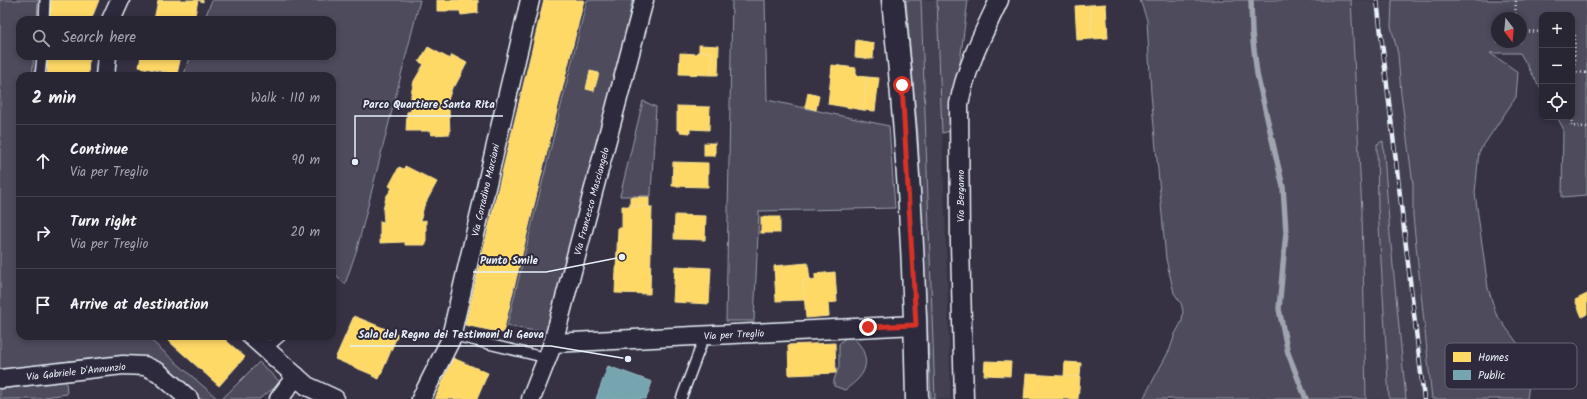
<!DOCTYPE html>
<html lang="en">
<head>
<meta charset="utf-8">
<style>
	:root { --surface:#282633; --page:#302e3b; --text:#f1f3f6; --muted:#a5a5ac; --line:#44434e }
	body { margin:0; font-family:Kalam,sans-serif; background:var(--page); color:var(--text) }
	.controls { position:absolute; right:12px; top:12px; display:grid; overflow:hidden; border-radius:8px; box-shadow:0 2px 6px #0003 }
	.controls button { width:36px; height:36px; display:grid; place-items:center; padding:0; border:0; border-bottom:1px solid var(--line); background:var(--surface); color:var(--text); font:20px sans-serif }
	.compass { position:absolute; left:1491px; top:12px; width:36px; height:36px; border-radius:50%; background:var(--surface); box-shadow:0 2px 6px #0003; rotate:164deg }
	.stop { position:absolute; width:12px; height:12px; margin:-9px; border:3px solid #d93025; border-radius:50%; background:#fff }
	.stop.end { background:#d93025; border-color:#fff; box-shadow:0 1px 4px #0008 }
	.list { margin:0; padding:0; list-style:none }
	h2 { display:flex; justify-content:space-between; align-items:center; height:52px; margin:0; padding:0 16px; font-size:17px }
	h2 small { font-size:13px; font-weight:400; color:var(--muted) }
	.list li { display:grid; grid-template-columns:26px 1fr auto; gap:12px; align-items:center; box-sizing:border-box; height:72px; padding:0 16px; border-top:1px solid var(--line) }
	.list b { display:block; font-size:15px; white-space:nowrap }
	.list p { margin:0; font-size:13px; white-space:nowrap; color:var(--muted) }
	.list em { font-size:13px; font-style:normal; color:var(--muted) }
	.icon { flex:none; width:22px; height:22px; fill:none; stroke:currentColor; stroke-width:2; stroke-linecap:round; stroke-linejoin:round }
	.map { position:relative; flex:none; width:1587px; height:399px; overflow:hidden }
	.search { position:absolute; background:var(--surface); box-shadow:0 2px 6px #0003; left:16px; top:16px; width:320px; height:44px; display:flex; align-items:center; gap:10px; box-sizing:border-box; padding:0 14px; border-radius:12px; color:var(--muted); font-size:15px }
	.panel { position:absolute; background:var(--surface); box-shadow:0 2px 6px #0003; left:16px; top:72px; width:320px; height:268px; border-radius:12px }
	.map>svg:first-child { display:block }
</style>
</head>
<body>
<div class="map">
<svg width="1587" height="399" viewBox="0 0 1587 399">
	<rect width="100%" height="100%" fill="#363244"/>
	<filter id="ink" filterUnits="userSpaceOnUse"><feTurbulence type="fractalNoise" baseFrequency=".025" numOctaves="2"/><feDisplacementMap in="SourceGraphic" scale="8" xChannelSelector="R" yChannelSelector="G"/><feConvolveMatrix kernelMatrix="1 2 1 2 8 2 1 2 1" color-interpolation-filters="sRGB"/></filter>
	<g filter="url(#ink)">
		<g fill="#433f51">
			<polygon points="921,0 938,0 951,399 935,399"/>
			<polygon points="1351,0 1392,0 1391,26 1398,54 1401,94 1413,184 1413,216 1432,399 1366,399 1362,212"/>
		</g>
		<g fill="#4d4b5c" stroke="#9a9eaa" fill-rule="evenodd">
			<polygon points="0,0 38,0 37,20 20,20 20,56 34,56 32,76 20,76 20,336 146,336 218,399 199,399 187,386 121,357 78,360 0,370"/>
			<polygon points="212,0 420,0 357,249 345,284 332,271 332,76 146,76 153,71 183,76 191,56 332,56 332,20 204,20"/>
			<polygon points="587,0 632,0 625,41 547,333 507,326"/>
			<polygon points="732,0 765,0 767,100 889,126 895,208 759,211 754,321 726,321"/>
			<polygon points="906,0 921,0 935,399 931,399 918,136"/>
			<polygon points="937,0 968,0 951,131 942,133"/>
			<polygon points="1140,0 1351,0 1362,212 1366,399 1143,399 1170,349 1175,334 1182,321 1183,311 1181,303 1174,293 1166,259 1151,93 1147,20"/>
			<path d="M1392 0H1587V195L1562 197 1563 128 1557 117H1572V15H1542V91L1520 53H1490L1518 72 1516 97 1479 152 1475 193 1488 288 1496 314 1532 363 1527 399H1432L1413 216V184L1401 94 1398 54 1391 26ZM1497 18H1521V42H1497Z"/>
			<polygon points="643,101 656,107 651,193 651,196 620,196"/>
			<polygon points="1383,141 1390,235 1406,399 1389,399 1378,208 1377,144"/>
			<path d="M851 336C861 343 870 359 863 372 859 380 851 385 845 390L834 386V380L839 367V344L844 339Z"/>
			<polygon points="259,362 281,383 259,399 222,399"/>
			<polygon points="66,381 67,394 45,397 46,399 0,399 0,389"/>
		</g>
		<g fill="#ffd966" stroke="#f8e092">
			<polygon points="50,0 99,0 91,20 49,20"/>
			<polygon points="158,0 203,0 203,2 198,0 194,20 154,20"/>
			<polygon points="437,0 478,0 478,13 461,15 460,11 437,11"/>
			<polygon points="544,0 584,0 503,333 465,325"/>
			<polygon points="1106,4 1108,38 1092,39 1090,5"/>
			<polygon points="1090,5 1092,39 1077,40 1075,6"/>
			<polygon points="856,40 874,43 873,59 855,57"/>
			<polygon points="699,45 719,46 718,75 711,75 712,52 699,52"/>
			<polygon points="428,47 450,59 452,55 467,63 455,86 453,85 447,103 448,108 449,108 450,134 431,135 431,131 406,131 407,112 411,111 411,94 414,81 424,64 419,62"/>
			<polygon points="697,52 712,52 711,75 679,74 680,53 697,54"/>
			<polygon points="48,56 89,56 88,76 47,76"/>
			<polygon points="141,56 181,56 177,74 139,67"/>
			<polygon points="832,65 856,68 856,76 867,77 863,110 828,104"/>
			<polygon points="590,71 599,73 594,91 586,89"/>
			<polygon points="867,77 879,78 875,111 863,110"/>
			<polygon points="808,93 819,96 816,110 805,107"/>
			<polygon points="677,106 710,107 709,130 690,129 690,133 680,132 680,130 677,130"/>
			<rect x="704" y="143" width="11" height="13"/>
			<polygon points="673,162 708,163 708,187 672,186"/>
			<polygon points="405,166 437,182 424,206 421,218 421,221 426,220 426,245 405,245 405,242 380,243 380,221 384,222 383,210 386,197 392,188 389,186 399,167 404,169"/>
			<polygon points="630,197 649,197 649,207 630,206"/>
			<polygon points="622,206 652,207 650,294 615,293 618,228 622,228"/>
			<polygon points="675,215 706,216 705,240 674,239"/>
			<rect x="761" y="217" width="19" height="16"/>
			<polygon points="808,263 810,281 803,281 805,300 776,301 774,266"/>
			<polygon points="675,266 711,268 709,304 673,302"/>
			<polygon points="835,272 837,302 828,303 829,316 806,318 803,281 815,280 815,274"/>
			<polygon points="1587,294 1587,314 1582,317 1575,300"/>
			<polygon points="354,316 398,334 379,379 372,376 373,375 335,359"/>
			<polygon points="163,336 221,336 245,357 219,386"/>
			<polygon points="835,343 836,373 789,375 788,345"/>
			<polygon points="453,358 488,373 477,399 435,399"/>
			<polygon points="985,361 1011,362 1010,376 984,375"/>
			<polygon points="1065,362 1081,363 1080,377 1064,376"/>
			<polygon points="1026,374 1080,377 1078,399 1024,399"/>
		</g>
		<polygon fill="#76a5af" stroke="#98bcc5" points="608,366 652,382 646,399 596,399"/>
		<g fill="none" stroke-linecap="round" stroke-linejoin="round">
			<polyline stroke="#a0a4af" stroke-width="5.5" points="1251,0 1252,33 1257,74 1283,187 1286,232 1279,309 1288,353 1306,399"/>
			<defs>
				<g id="lane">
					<polyline points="44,20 45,0"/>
					<polyline points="40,76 42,56"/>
					<polyline points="451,335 547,358"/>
					<polyline points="266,349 281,336"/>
					<polyline points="681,399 705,335"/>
				</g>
				<g id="street">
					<polyline points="111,20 120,0"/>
					<polyline points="105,76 107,56"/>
					<polyline points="251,336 307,386 335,399"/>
					<polyline points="553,343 916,325"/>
					<polyline points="0,379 123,365 145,366 158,372 189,399"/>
					<polyline points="279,399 296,376"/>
					<polyline points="421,399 450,341 530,0"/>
					<polyline points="531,399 553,343 644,0"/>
					<path d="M964 399 960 243 959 104C966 67 983 34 999 0"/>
				</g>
				<path id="secondary" d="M893 0C907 132 915 266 917 399"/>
			</defs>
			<use href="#lane" stroke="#e8f1f8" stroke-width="12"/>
			<use href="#street" stroke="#e8f1f8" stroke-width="21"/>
			<use href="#secondary" stroke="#e8f1f8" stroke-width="25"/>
			<g stroke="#e8f1f8" stroke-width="2.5" stroke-dasharray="1 3" stroke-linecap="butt">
				<polyline points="1515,18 1516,0"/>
				<polyline points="1521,31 1542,32"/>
				<polyline points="1572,34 1575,34 1574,72 1587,73"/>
				<polyline points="1572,109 1574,72"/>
				<polyline points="1572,117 1571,126 1587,127"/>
			</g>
			<use href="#lane" stroke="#2f2a3d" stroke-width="9"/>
			<use href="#street" stroke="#2f2a3d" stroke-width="18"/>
			<use href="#secondary" stroke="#2f2a3d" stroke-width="22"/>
			<defs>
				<polyline id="rail" points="1377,0 1424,399"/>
			</defs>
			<use href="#rail" stroke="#e8f1f8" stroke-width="4.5"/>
			<use href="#rail" stroke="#2f2a3d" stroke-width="3" stroke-dasharray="9" stroke-linecap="butt"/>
		</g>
	</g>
	<g fill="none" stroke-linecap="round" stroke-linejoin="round" filter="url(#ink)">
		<polyline stroke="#d93025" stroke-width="5" points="868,327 916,325 902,85"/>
	</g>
	<g text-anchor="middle" stroke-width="4" stroke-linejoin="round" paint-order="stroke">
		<g font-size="10" fill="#e8f1f8" stroke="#2f2a3d">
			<text transform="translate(485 190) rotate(-77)" y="4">Via Corradino Marciani</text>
			<text transform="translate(960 196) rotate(-90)" y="4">Via Bergamo</text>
			<text transform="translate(591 201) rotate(-75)" y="4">Via Francesco Masciangelo</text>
			<text transform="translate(734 334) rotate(-3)" y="4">Via per Treglio</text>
			<text transform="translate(76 371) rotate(-6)" y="4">Via Gabriele D'Annunzio</text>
		</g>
	</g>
	<rect x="1445" y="343" width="132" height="46" rx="6" fill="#2f2a3d" stroke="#666675" stroke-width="1"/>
	<rect x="1453" y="352" width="18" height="10" fill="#ffd966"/>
	<rect x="1453" y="370" width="18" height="10" fill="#76a5af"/>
	<g font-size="11" fill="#e8f1f8">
		<text x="1478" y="361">Homes</text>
		<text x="1478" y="379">Public</text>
	</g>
	<path fill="none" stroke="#e8f1f8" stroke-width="1.5" d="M355 162L355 116H503M622 257L546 272H473M628 359L551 346H350"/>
	<g fill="#e8f1f8" stroke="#2f2a3d" stroke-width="1.5">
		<circle cx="355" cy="162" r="4"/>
		<circle cx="622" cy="257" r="4"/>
		<circle cx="628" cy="359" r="4"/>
	</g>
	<g font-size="11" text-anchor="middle" font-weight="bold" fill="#e8f1f8" stroke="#2f2a3d" stroke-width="4" stroke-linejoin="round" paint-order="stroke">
		<text x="429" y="108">Parco Quartiere Santa Rita</text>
		<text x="509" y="264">Punto Smile</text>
		<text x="451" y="338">Sala del Regno dei Testimoni di Geova</text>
	</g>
</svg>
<div class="controls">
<button>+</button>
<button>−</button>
<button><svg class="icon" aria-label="locate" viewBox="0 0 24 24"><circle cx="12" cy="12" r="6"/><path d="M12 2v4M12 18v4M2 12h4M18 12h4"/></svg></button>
</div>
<svg class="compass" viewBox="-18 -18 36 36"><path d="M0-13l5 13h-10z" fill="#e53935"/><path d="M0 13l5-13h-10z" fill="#a5a5ac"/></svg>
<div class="stop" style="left:902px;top:85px"></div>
<div class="stop end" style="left:868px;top:327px"></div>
<div class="search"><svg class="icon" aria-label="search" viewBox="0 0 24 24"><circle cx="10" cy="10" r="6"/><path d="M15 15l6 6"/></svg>Search here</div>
<section class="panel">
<h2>2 min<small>Walk · 110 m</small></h2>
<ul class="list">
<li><svg class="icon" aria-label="ahead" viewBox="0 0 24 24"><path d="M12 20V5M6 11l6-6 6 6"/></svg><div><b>Continue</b><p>Via per Treglio</p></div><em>90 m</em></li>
<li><svg class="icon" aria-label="right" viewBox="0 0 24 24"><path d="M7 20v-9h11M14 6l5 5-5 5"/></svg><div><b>Turn right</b><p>Via per Treglio</p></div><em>20 m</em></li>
<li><svg class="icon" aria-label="arrive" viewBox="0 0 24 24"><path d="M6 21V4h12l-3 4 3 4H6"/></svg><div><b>Arrive at destination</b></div></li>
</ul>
</section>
</div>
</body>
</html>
